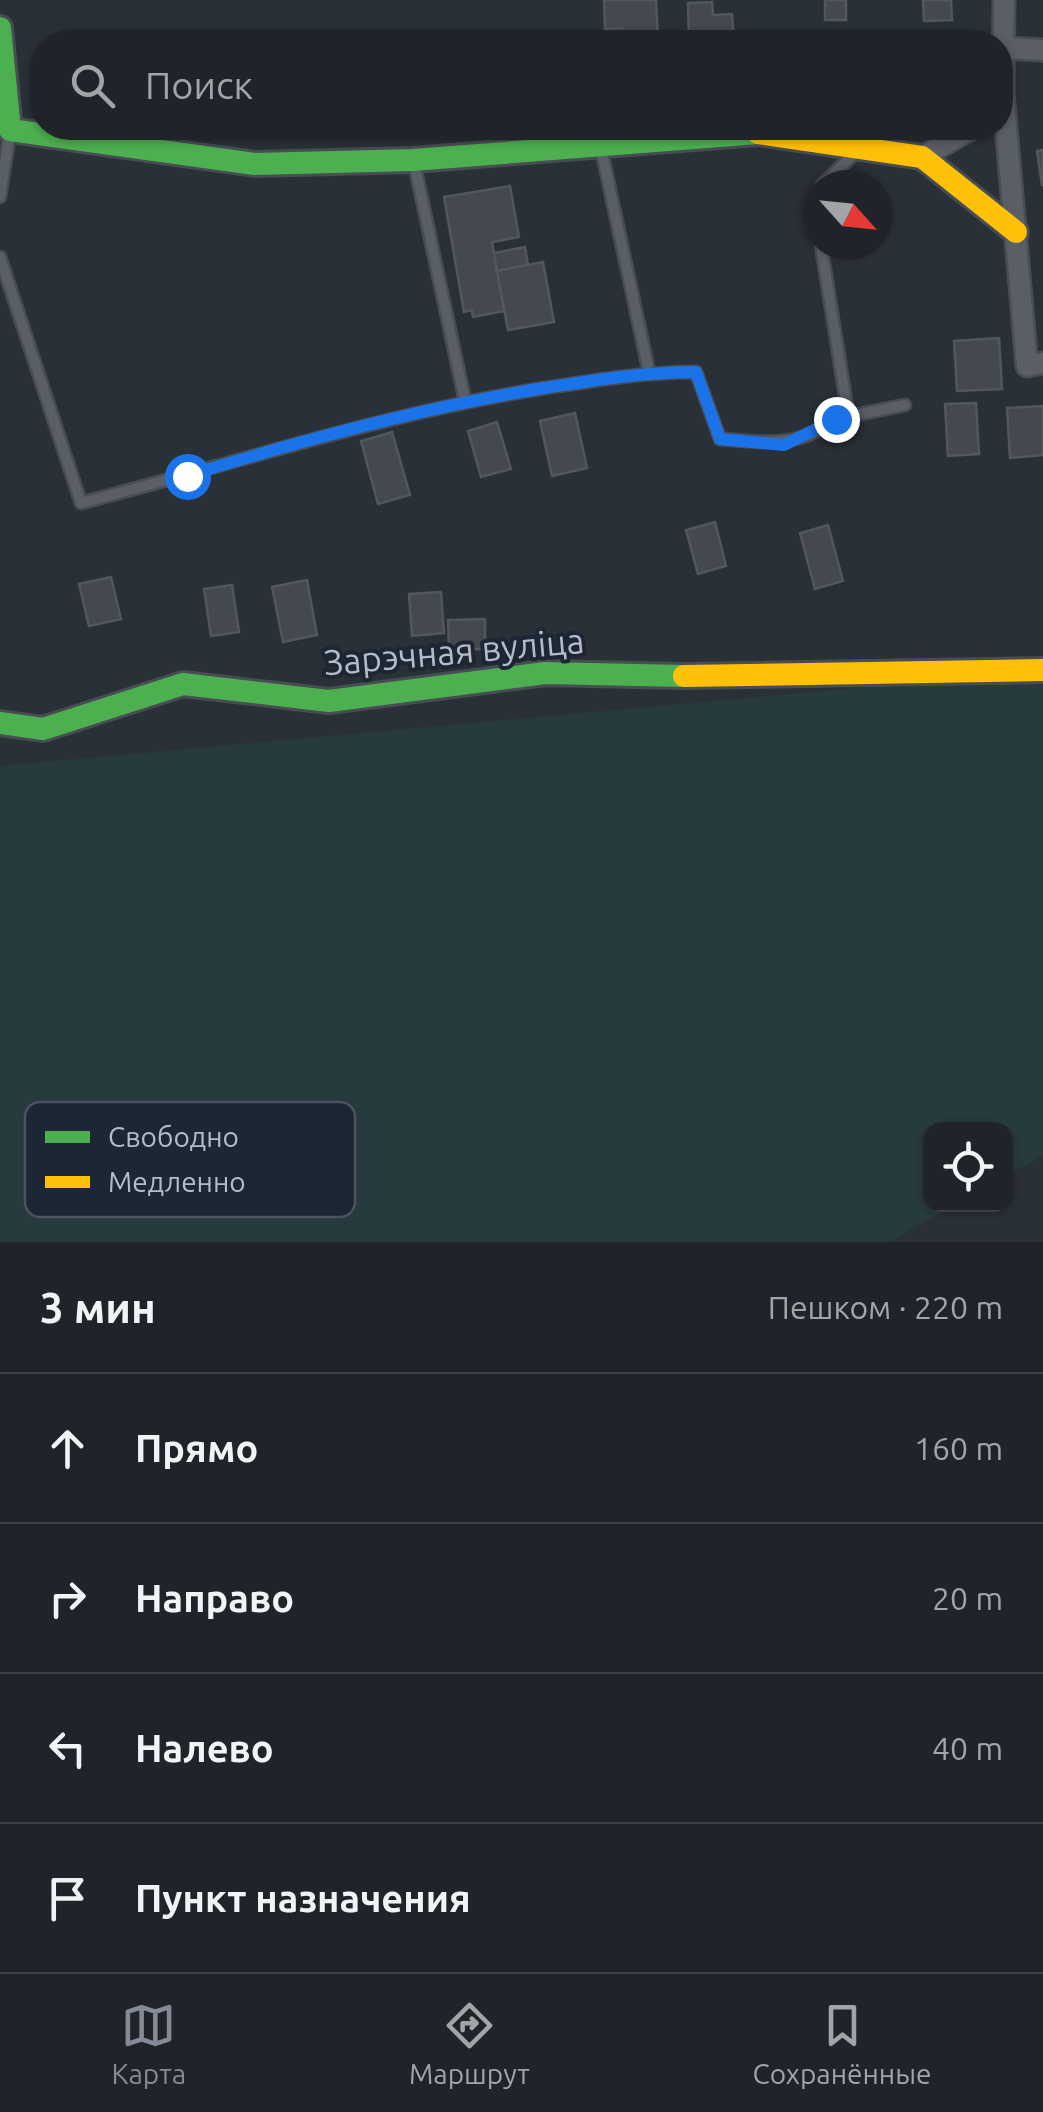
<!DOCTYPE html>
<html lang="ru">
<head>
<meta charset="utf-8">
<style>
	:root { --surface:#20242a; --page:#282c32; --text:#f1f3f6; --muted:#a2a4a8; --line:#3d4147; --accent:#848b96 }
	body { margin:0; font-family:Ubuntu,sans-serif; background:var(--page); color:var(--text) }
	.controls { position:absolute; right:30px; bottom:30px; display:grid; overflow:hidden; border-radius:20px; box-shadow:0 2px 8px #0004 }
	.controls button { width:90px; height:90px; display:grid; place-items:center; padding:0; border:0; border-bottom:2px solid var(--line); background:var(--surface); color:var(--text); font:50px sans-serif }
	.compass { position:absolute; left:803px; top:170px; width:90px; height:90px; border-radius:50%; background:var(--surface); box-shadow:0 2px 8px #0004; rotate:117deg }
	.stop { position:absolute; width:30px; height:30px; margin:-22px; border:8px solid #1a73e8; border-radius:50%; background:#fff }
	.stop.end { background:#1a73e8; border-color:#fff; box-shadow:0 2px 10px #0008 }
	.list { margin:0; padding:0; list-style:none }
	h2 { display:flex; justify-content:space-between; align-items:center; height:130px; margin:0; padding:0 40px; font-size:42px }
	h2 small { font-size:32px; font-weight:400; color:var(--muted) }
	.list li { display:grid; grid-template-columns:65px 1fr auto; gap:30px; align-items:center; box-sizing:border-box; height:150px; padding:0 40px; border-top:2px solid var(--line) }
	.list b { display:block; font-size:38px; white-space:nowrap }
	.list em { font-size:32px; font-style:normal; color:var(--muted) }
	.icon { flex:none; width:55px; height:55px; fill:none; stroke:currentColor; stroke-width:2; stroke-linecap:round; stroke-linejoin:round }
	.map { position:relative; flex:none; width:1043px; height:1242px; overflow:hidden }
	.search { position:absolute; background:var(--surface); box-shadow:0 2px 8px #0004; left:30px; right:30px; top:30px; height:110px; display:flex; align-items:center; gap:25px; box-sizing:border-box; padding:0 35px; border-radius:40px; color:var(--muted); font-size:38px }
	.sheet { height:730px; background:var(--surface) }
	nav { display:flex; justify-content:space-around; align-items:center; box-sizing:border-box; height:140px; border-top:2px solid var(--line); background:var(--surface); font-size:28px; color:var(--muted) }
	nav a { display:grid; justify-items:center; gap:5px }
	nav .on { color:var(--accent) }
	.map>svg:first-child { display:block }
</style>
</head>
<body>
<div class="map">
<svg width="1043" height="1242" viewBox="0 0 1043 1242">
	<rect width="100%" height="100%" fill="#2a3038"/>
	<polygon fill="#273a3e" points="1043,671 1043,1155 1006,1176 1006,1130 930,1130 930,1204 955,1205 889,1242 0,1242 0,766"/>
	<g fill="#444950" stroke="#52575f" stroke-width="2.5">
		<polygon points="604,0 656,0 658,39 622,40 622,28 605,29"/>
		<rect x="825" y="0" width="21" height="20"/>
		<polygon points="923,0 951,0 952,20 924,21"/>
		<polygon points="712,2 713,15 732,14 734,42 689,42 688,3"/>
		<rect x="859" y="40" width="40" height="2"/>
		<polygon points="1043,150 1043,185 1042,185 1037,151"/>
		<polygon points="510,186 519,237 492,242 504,311 473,317 472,310 464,312 444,197"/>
		<polygon points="525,247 528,265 497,271 494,253"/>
		<polygon points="543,262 554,322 508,330 497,271"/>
		<polygon points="999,338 1002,389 957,391 954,341"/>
		<polygon points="976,403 979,454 948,456 945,404"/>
		<polygon points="1043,406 1043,455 1010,458 1007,408"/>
		<polygon points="575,413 587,468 552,476 540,421"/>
		<polygon points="497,422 511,469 481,477 468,431"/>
		<polygon points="392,432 410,495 378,504 361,441"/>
		<polygon points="715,522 726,566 698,574 686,530"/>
		<polygon points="828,525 843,581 815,589 800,533"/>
		<polygon points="111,577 121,619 89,626 79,584"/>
		<polygon points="307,580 317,635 283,642 272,587"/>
		<polygon points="232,585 239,632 211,636 204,589"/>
		<polygon points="441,592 444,633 412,636 409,594"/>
		<polygon points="485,619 485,649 449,650 448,620"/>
	</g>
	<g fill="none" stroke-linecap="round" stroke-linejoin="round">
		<defs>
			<g id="lane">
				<polyline points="601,148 649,372"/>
				<polyline points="414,162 465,401"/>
				<polyline points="822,185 857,151"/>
				<polyline points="818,194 813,204 818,229"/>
				<polyline points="0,197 10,131"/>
				<path d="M0 257 81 503C236 463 387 413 545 388 596 380 645 372 696 372L720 439C768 443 819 450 846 401L821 245"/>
				<polyline points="836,419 905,405"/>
			</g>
			<g id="street">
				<polyline points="1004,0 1003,92 1027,366 1043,363"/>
				<polyline points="1004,48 1043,50"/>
				<polyline points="922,157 973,128"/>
			</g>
			<g id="fast">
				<polyline points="0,28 10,130 255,164 413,160 758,133"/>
				<polyline points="0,723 43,729 183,684 329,701 545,673 684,676"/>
			</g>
			<g id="slow">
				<polyline points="758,133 922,157 1016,232"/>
				<polyline points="684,676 1043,670"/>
			</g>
		</defs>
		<use href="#lane" stroke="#484c53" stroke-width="15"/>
		<use href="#street" stroke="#484c53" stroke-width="25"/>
		<use href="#fast" stroke="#484c53" stroke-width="28"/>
		<use href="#slow" stroke="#484c53" stroke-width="28"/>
		<use href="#lane" stroke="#5a5e66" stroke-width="10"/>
		<use href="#street" stroke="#5a5e66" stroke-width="20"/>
		<use href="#fast" stroke="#4caf50" stroke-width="22"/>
		<use href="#slow" stroke="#ffc107" stroke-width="22"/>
	</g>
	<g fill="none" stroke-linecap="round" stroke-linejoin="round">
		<path stroke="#1a73e8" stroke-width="12" d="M187 476C305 439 422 408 544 388 595 380 644 372 696 372L720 439 784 445 836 419"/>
	</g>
	<g text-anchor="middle" stroke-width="8" stroke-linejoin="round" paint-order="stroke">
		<g font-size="35" fill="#b4bcc9" stroke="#1d2633">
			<text transform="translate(454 652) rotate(-5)" y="12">Зарэчная вуліца</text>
		</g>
	</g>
	<rect x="25" y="1102" width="330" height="115" rx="15" fill="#1d2633" stroke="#4a5360" stroke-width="2.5"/>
	<rect x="45" y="1131" width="45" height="12" fill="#4caf50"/>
	<rect x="45" y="1176" width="45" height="12" fill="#ffc107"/>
	<g font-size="28" fill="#b4bcc9">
		<text x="108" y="1147">Свободно</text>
		<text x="108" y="1192">Медленно</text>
	</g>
</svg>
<div class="controls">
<button><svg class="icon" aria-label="locate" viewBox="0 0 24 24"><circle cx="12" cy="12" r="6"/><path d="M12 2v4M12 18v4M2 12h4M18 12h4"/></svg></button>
</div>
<svg class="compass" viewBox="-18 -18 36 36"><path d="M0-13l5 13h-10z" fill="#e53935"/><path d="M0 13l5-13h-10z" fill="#a2a4a8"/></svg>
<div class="stop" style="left:187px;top:476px"></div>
<div class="stop end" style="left:836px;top:419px"></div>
<div class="search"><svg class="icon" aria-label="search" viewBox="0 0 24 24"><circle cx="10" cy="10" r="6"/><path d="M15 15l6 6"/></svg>Поиск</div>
</div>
<section class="sheet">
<h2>3 мин<small>Пешком · 220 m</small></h2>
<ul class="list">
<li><svg class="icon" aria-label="ahead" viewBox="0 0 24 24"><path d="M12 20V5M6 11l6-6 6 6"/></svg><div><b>Прямо</b></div><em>160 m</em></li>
<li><svg class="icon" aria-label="right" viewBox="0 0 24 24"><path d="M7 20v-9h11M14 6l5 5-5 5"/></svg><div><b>Направо</b></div><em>20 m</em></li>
<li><svg class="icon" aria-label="left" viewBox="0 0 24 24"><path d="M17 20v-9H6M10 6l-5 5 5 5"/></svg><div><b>Налево</b></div><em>40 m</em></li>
<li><svg class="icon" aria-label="arrive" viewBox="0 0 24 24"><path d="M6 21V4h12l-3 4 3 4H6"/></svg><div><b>Пункт назначения</b></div></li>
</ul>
</section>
<nav>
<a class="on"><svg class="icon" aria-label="map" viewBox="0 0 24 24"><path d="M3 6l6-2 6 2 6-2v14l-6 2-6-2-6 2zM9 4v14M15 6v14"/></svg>Карта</a>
<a><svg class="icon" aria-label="directions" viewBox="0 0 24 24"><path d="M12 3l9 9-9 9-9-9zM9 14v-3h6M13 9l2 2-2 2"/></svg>Маршрут</a>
<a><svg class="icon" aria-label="saved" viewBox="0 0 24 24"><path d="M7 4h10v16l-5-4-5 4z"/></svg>Сохранённые</a>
</nav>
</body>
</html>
